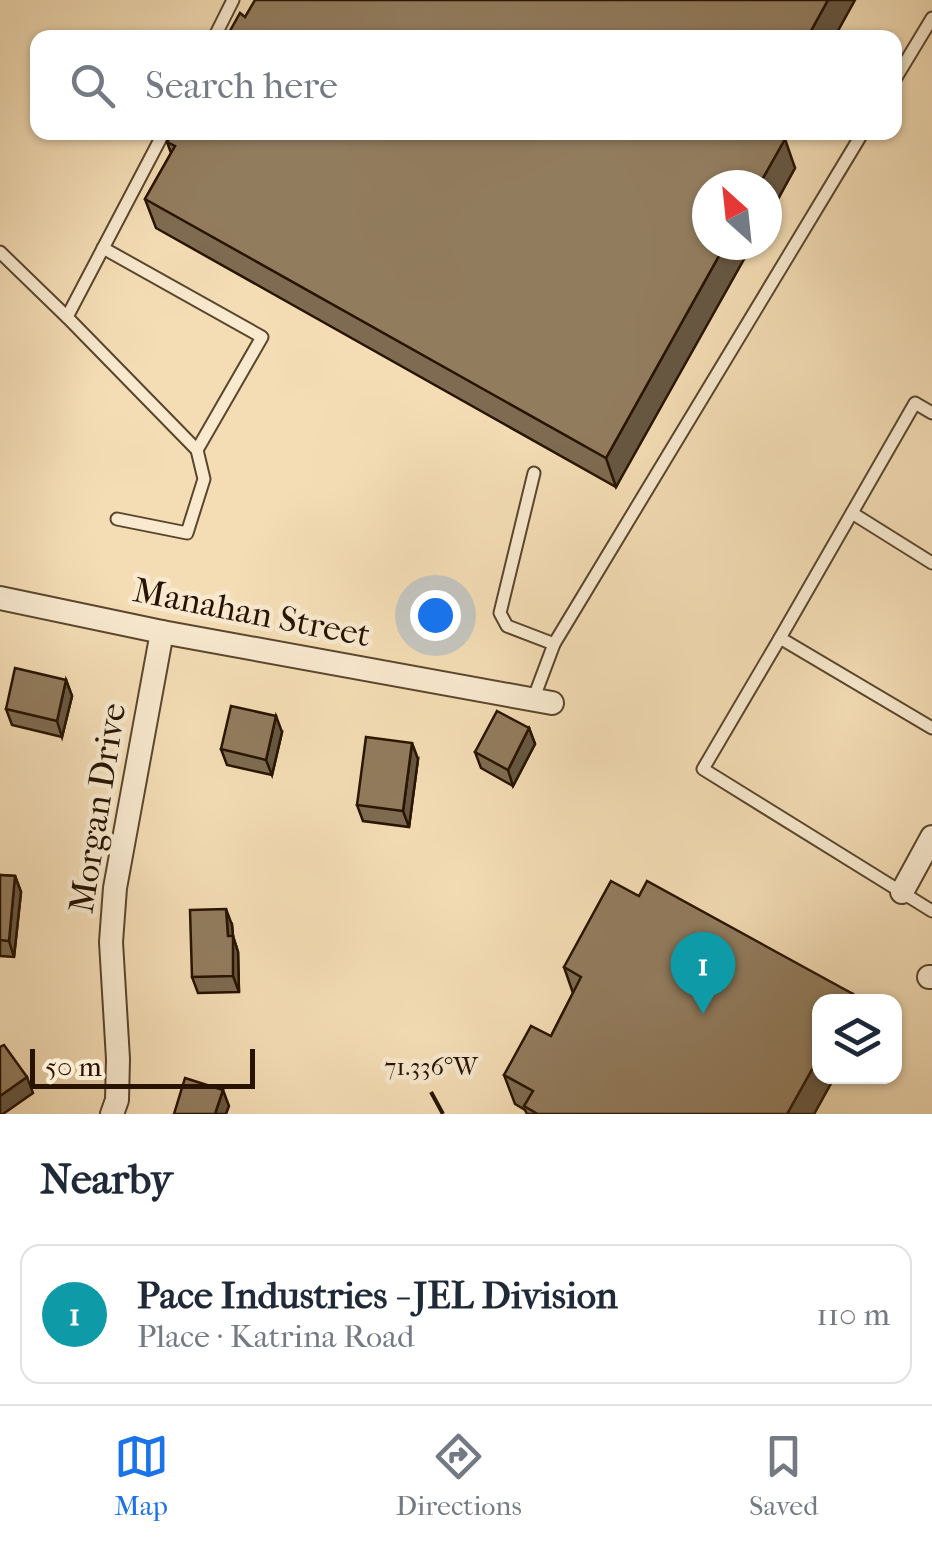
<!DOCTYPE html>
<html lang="en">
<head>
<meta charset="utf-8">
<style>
	:root { --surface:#fff; --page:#f6f6f7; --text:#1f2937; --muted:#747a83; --line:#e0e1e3; --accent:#1a73e8 }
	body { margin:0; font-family:"IM FELL French Canon",serif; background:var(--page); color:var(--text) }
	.controls { position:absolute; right:30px; bottom:30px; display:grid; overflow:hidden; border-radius:20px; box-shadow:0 2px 8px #0004 }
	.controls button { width:90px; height:90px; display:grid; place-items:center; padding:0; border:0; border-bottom:2px solid var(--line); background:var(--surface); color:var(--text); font:50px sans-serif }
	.compass { position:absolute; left:692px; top:170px; width:90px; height:90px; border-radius:50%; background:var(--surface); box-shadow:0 2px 8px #0004; rotate:333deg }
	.scale { position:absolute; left:30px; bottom:25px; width:225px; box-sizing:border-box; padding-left:10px; border:5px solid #271300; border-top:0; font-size:28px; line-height:35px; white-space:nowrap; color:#271300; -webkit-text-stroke:8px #f8e9cf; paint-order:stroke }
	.you { position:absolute; left:435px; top:615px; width:35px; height:35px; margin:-25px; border:8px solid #fff; border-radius:50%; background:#1a73e8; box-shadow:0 0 0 15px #1a73e833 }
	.badge { display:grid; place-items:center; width:65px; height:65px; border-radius:50%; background:var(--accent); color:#fff; font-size:32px; font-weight:700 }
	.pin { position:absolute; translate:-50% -82px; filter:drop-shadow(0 2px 5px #0008) }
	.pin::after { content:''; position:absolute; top:52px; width:35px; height:30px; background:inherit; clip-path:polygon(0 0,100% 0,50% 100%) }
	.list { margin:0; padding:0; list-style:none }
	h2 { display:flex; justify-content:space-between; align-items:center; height:130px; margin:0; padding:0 40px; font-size:42px }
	h2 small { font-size:32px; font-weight:400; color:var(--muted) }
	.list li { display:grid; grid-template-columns:65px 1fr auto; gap:30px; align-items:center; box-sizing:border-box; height:140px; margin:0 20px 20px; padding:0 20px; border:2px solid var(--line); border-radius:20px }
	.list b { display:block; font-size:38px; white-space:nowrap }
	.list p { margin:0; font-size:32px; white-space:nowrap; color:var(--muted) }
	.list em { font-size:32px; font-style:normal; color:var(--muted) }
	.icon { flex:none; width:55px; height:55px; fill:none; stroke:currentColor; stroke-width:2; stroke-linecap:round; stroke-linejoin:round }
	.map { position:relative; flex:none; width:932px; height:1114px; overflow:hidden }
	.search { position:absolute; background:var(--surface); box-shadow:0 2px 8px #0004; left:30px; right:30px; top:30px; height:110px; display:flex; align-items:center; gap:25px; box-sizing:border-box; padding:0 35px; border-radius:20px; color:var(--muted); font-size:38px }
	.sheet { height:290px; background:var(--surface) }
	nav { display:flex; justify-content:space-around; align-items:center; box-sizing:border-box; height:140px; border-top:2px solid var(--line); background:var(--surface); font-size:28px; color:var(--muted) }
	nav a { display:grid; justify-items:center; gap:5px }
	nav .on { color:var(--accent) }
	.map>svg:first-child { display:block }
</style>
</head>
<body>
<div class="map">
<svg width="932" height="1114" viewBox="0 0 932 1114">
	<rect width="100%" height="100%" fill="#f4ddb5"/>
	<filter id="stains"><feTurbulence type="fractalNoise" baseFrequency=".002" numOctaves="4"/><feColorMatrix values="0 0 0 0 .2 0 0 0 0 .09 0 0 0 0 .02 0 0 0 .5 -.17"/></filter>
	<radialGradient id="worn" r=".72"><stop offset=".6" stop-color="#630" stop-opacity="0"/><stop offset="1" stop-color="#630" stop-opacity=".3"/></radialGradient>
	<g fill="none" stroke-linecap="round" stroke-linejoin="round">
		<defs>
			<g id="service">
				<polyline points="214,38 233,0"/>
				<polyline points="894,81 932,18"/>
				<polyline points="103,248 262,337 197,450"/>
				<polyline points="0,252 67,317 164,132"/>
				<polyline points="67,317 197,450 204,479 187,533 117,519"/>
				<polyline points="932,413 915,403 780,638 932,728"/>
				<polyline points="534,473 500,613 507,626 554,644"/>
				<polyline points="852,513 932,563"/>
				<polyline points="780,638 703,769 932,911"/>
				<polyline points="533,700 554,644 863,132"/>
			</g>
			<g id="minor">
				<polyline points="0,598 162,632 552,703"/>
				<polyline points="902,892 932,837"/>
				<polyline points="929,977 932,977"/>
				<polyline points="112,1114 117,1100 118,1059 111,942 115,888 162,632"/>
			</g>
		</defs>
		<use href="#service" stroke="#5a462d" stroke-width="15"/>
		<use href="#minor" stroke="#5a462d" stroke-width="26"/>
		<use href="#service" stroke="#f8e9cf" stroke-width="11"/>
		<use href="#minor" stroke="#f8e9cf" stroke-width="22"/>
	</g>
	<g fill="#7e6b51" stroke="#271300" stroke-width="2.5">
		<polygon points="173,132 781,132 779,136 795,168 767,219 767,185 616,487 156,228 145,199 171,153 167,142"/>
		<polygon points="66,680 72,696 62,737 12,725 6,709"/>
		<polygon points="529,728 535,744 513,786 481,768 475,752"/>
		<polygon points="282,732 272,775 227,765 221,749"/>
		<polygon points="418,759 409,827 363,821 357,805"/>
		<polygon points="0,875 15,876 21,892 14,957 0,956"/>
		<polygon points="639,896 853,994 856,1002 820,1002 820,1076 835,1076 814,1114 527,1114 525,1110 515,1104 504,1075 551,1036 573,993 564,967"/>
		<polygon points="232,925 233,936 238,952 239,992 198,993 192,977"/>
	</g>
	<g fill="#665742" stroke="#271300" stroke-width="2.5">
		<polygon points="828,0 855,0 834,38 807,38"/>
		<polygon points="785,139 795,168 767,219 767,185 759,185"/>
		<polygon points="725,245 752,245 616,487 606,458"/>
		<polygon points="66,680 72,696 62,737 57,721"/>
		<polygon points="276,716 282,732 272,775 266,760"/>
		<polygon points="529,728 535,744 513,786 508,770"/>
		<polygon points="412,743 418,759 409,827 403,811"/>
		<polygon points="15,876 21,892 14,957 9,941"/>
		<polygon points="226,909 232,925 233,936 238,952 239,992 233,976 228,936"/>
		<polygon points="820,1055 820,1076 835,1076 814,1114 787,1114"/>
		<polygon points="27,1077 33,1093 3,1114 0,1114 0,1096"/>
		<polygon points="223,1090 229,1106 226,1114 215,1114"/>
	</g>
	<g fill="#927c5e" stroke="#271300" stroke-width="2.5">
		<polygon points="255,0 828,0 807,38 226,38 240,13 245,17"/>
		<polygon points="173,132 773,132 785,139 759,185 707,185 707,245 725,245 606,458 145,199 175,146 167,142"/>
		<polygon points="15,668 66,680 57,721 6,709"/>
		<polygon points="231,706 276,716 266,760 221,749"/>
		<polygon points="497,711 529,728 508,770 475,752"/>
		<polygon points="366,737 412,743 403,811 357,805"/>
		<polygon points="0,875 15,876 9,941 0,940"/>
		<polygon points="611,881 639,896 647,881 853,994 849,1002 820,1002 820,1055 787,1114 535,1114 536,1113 524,1106 533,1091 504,1075 531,1026 551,1036 581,977 564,967"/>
		<polygon points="226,909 228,936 233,936 233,976 192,977 190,910"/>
		<polygon points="4,1045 27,1077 0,1096 0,1047"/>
		<polygon points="185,1078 223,1090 215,1114 174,1114"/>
	</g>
	<path fill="none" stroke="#271300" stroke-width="4" d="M431 1092 443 1114"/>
	<g text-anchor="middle" stroke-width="9" stroke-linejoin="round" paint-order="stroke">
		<g font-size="35" fill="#271300" stroke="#f8e9cf">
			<text transform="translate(252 612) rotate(11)" y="12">Manahan Street</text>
			<text transform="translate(97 808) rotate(-81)" y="12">Morgan Drive</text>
		</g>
	</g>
	<g font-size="25" text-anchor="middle" fill="#271300" stroke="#f8e9cf" stroke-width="9" stroke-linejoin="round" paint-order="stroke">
		<text x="431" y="1075">71.336°W</text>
	</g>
	<rect width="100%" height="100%" filter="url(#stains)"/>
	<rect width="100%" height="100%" fill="url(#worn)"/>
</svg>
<div class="controls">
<button><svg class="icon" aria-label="layers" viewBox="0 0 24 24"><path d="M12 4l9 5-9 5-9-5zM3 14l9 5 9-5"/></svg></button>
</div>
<svg class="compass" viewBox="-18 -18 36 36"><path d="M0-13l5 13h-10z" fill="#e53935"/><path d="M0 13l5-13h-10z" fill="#747a83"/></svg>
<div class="scale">50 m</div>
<div class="you"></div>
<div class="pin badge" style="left:703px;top:1014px;background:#0f9aa8">1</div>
<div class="search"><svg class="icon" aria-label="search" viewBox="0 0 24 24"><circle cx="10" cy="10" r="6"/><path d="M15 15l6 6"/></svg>Search here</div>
</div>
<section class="sheet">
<h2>Nearby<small></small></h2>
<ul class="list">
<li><span class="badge" style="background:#0f9aa8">1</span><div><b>Pace Industries - JEL Division</b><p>Place · Katrina Road</p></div><em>110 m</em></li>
</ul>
</section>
<nav>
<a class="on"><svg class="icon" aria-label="map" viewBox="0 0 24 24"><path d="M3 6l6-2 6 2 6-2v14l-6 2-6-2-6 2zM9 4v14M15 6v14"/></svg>Map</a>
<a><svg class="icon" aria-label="directions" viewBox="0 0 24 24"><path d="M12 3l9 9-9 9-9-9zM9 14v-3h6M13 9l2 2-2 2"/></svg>Directions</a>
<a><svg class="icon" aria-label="saved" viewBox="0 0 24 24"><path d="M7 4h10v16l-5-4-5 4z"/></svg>Saved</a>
</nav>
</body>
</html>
